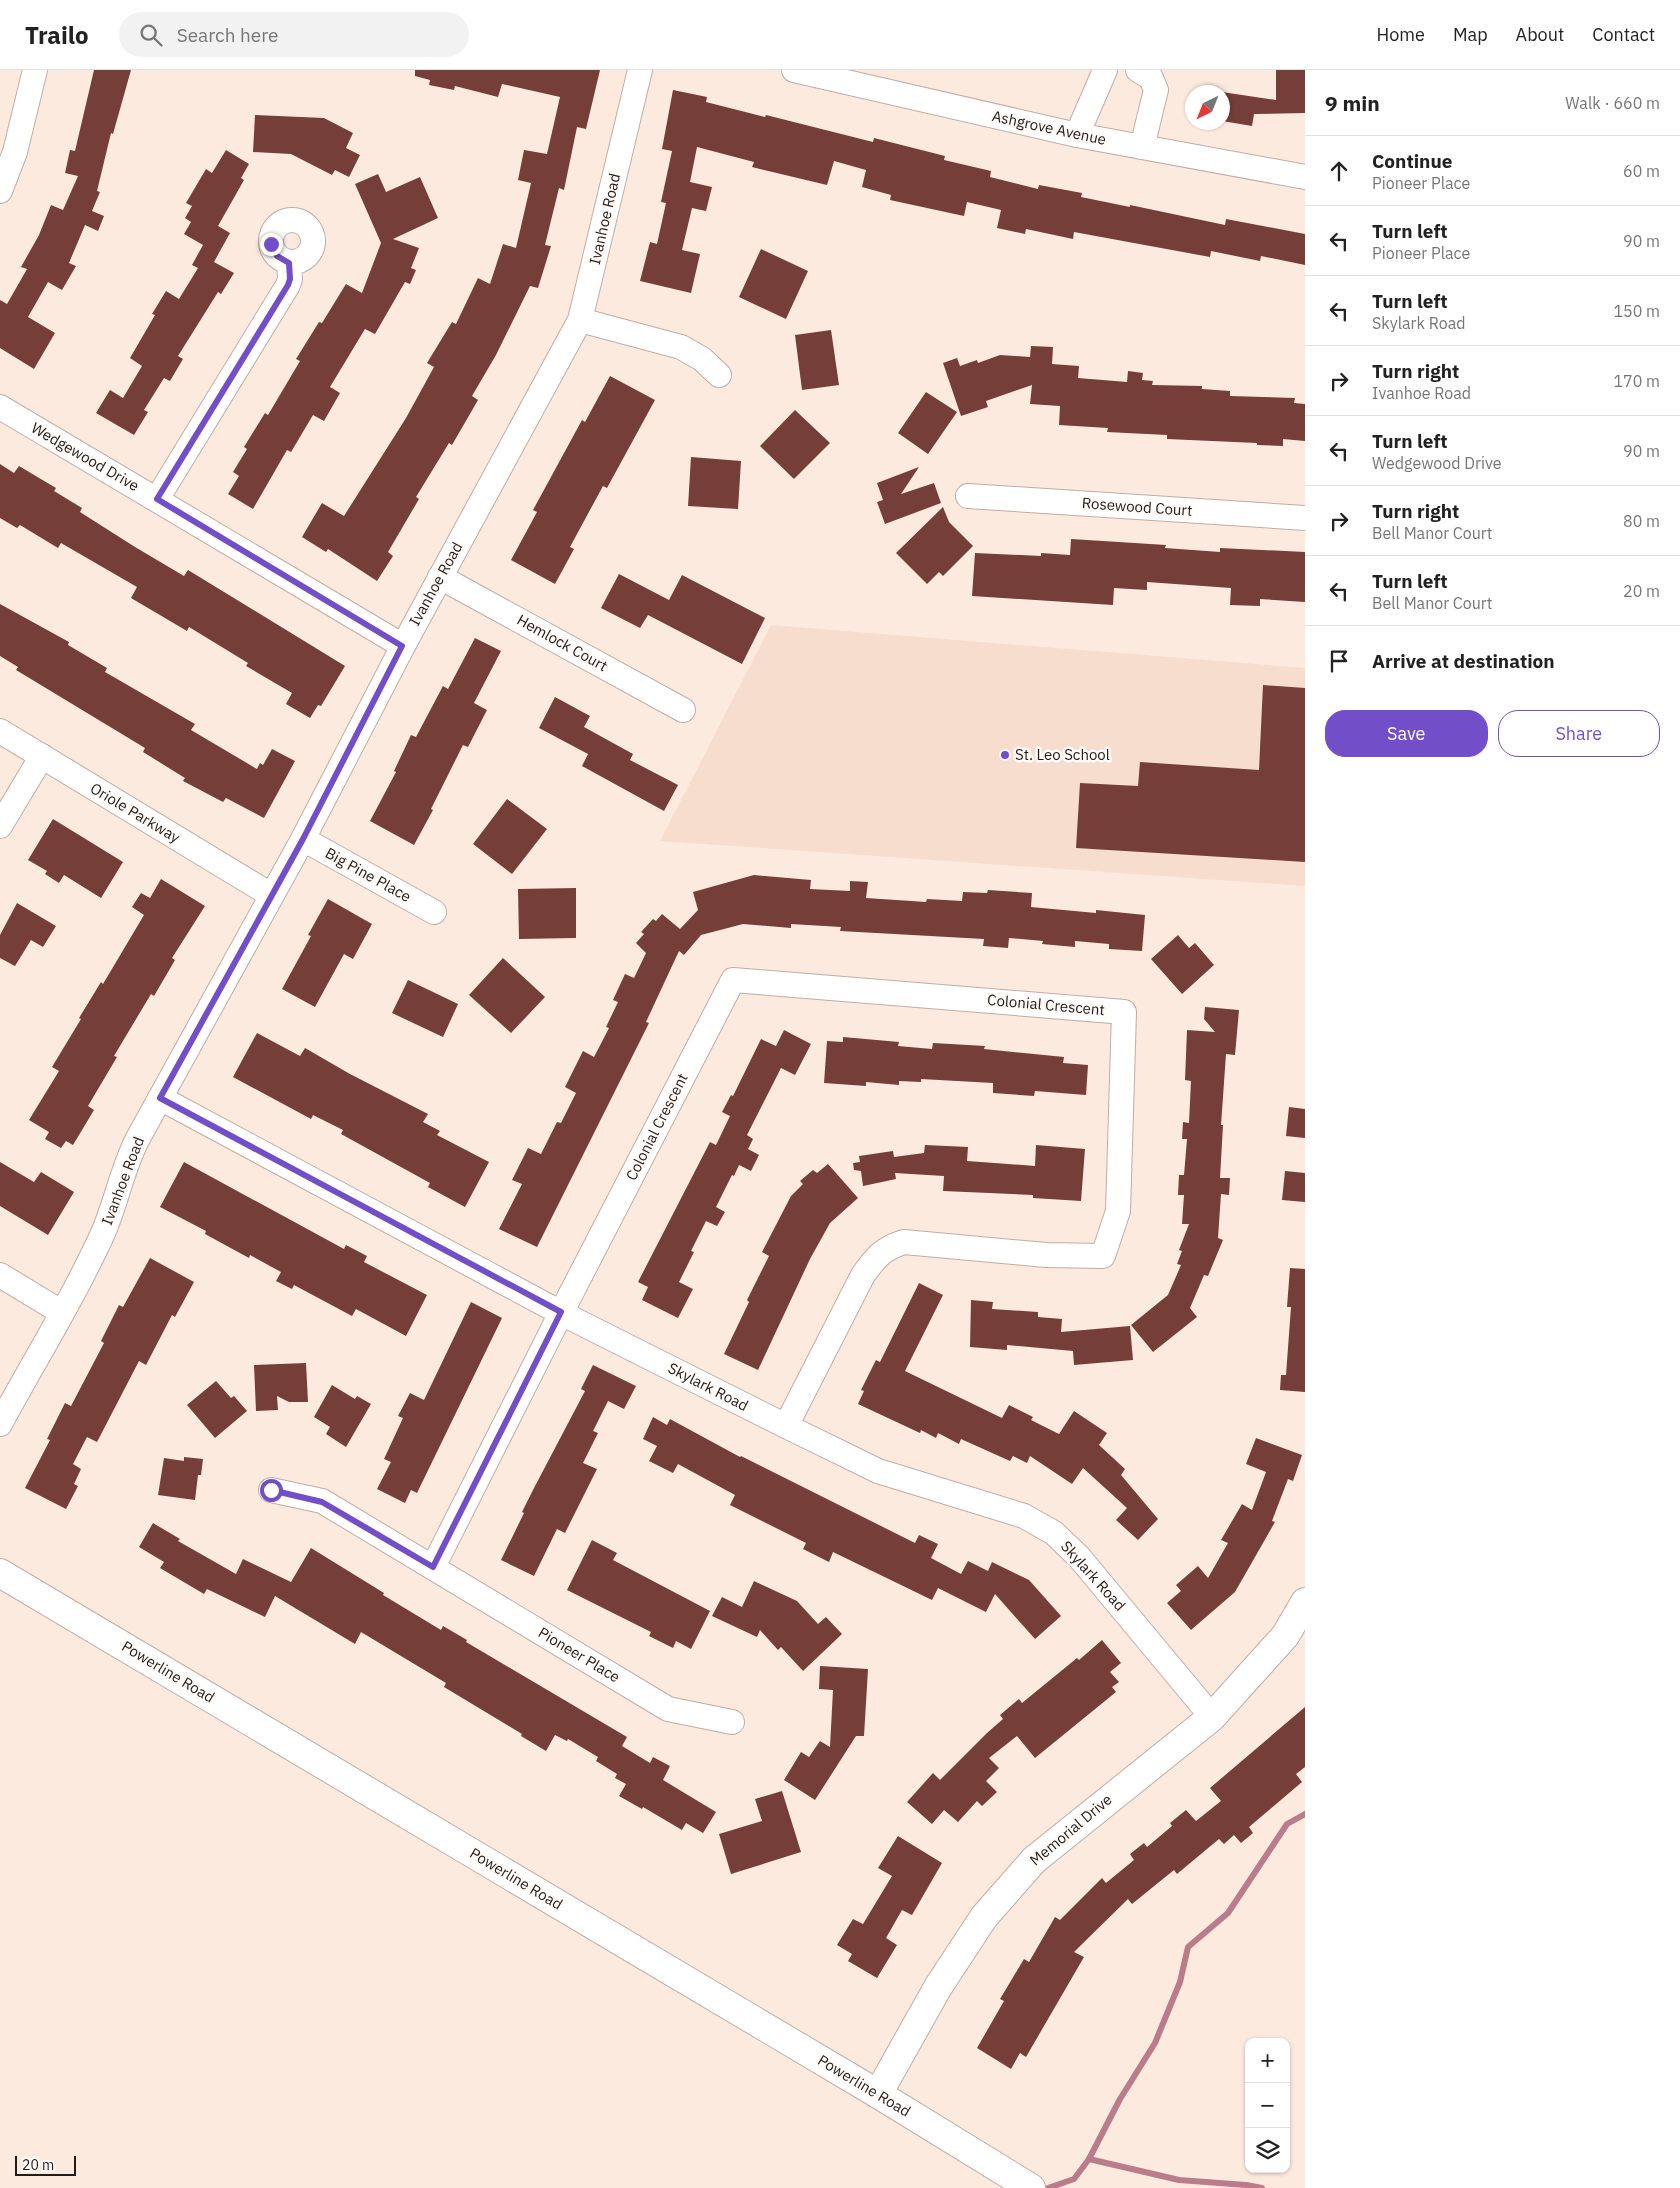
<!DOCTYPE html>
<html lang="en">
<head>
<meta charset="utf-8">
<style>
	:root { --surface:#fff; --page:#f2f2f2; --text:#222; --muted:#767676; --line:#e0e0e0; --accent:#724fc8 }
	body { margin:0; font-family:"IBM Plex Sans",sans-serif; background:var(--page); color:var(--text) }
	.controls { position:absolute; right:15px; bottom:15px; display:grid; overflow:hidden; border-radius:10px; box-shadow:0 1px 4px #0004 }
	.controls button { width:45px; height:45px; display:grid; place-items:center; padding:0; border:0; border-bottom:1px solid var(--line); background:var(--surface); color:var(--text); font:25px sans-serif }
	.compass { position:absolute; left:1185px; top:15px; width:45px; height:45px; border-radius:50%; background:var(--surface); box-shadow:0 1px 4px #0004; rotate:223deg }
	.scale { position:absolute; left:15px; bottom:12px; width:61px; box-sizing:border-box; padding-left:5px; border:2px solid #221b18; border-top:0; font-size:14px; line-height:18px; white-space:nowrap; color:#221b18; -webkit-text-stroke:4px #fffbf8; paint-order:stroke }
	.stop { position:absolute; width:15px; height:15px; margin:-11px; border:4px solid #724fc8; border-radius:50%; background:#fff }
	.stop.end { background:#724fc8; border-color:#fff; box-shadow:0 1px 5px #0008 }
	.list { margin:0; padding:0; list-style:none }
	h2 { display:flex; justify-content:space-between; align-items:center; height:65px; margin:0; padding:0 20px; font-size:21px }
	h2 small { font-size:16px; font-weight:400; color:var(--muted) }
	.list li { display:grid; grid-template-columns:32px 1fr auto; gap:15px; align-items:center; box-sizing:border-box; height:70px; padding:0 20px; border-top:1px solid var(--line) }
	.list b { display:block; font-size:19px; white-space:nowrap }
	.list p { margin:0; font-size:16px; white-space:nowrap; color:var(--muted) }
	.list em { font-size:16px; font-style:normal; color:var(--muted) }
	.actions { display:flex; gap:10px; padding:15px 20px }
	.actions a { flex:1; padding:11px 0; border:1px solid var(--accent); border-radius:20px; text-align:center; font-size:18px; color:var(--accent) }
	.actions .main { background:var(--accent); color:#fff }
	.icon { flex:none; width:28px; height:28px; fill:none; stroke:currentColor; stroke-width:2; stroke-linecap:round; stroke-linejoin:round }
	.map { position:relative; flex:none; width:1305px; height:2118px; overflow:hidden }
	header { display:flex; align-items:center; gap:30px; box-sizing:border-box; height:70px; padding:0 25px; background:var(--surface); border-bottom:1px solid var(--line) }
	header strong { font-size:24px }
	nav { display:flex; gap:28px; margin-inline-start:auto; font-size:18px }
	.search { width:350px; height:45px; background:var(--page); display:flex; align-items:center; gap:12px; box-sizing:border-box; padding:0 18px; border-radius:28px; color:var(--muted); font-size:19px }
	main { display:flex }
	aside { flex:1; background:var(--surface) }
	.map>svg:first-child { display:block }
</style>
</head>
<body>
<header>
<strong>Trailo</strong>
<div class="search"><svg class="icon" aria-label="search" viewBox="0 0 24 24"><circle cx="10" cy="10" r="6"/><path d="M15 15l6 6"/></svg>Search here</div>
<nav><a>Home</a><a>Map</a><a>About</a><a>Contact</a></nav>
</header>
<main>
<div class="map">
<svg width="1305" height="2118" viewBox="0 0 1305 2118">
	<rect width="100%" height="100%" fill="#fdeadf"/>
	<polygon fill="#f7ddce" points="771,555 1305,598 1305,816 660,771"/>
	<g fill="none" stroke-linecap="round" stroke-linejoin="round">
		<g stroke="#ba7c8b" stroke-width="6">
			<polyline points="1089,2089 1179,2110 1246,2115 1262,2118"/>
			<polyline points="1048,2118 1074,2109 1089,2089 1120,2029 1155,1973 1180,1912 1188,1877 1228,1843 1287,1754 1305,1744"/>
		</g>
	</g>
	<g fill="#753e38">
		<polygon points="94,0 131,0 113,64 111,63 97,121 100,122 92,141 104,146 98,161 85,155 69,193 76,196 62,220 48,212 28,247 55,263 34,299 0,278 0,230 7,234 27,199 21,197 39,165 51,135 63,140 78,106 65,103 70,80 75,81"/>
		<polygon points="415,0 600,0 586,59 577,57 564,120 559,118 545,175 551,176 538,218 530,216 496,285 472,326 478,330 452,375 449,373 416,427 419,429 388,482 393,486 377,511 328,479 326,482 302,467 322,433 344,446 406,348 434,297 427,293 452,252 456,254 478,208 490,214 503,174 516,178 531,113 518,110 524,80 547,84 560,27 502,14 498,27 455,16 454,20 429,15 430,10 415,6"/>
		<polygon points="1276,0 1305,0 1305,43 1254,44 1252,56 1222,51 1222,22 1276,30"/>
		<polygon points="673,20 707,27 706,32 765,47 766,45 873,72 874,68 945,86 944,90 991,101 990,107 1038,119 1039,115 1082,123 1081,127 1130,137 1130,135 1225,155 1226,149 1305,164 1305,195 1261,186 1260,191 1211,181 1210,187 1074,162 1073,169 1026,159 1025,164 997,158 1001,140 967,132 964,146 890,130 891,125 862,117 866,100 834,91 827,115 752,97 754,92 697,77 690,112 712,117 706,141 692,138 682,180 700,184 691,223 640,211 650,172 657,174 666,133 661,132 672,81 662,79"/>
		<polygon points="255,45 324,48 353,63 346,78 360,85 349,107 335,100 332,105 291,84 253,82"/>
		<polygon points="226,80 249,94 241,108 244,110 218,156 230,163 214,192 234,203 221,224 218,222 178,286 183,289 170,311 164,308 144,340 148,342 134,365 96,343 110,320 123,328 142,296 130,288 155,245 152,244 166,221 179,229 198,198 192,195 203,175 184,164 191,152 185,148 192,136 186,133 206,99 212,103"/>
		<polygon points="378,104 386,122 420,107 438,148 393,169 419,178 411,198 416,200 410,214 405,212 375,264 365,259 330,317 340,323 324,351 313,345 291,382 287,380 253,439 228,424 239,406 233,402 247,379 244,377 265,343 268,345 300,291 296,289 319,252 322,253 346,214 362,223 381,173 355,114"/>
		<polygon points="761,179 808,201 786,249 739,227"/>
		<polygon points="831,260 839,315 802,320 795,265"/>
		<polygon points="1031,276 1053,277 1052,294 1079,296 1078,308 1127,312 1128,301 1143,303 1142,310 1153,311 1152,315 1202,316 1202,319 1230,321 1230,326 1295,328 1294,333 1305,334 1305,371 1283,369 1283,376 1257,375 1257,373 1167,369 1167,365 1107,362 1108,358 1059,355 1060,336 1030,334 1032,315 986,331 988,337 961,346 943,293 957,288 960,296 977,290 978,293 1000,285 1030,287"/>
		<polygon points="610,306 655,330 607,418 603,416 570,477 574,479 555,514 511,490 537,442 533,440 582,350 585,352"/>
		<polygon points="926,322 957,342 928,384 898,363"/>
		<polygon points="795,340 830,373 794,409 760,376"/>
		<polygon points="691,387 741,391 738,439 688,436"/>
		<polygon points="0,394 14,403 19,396 56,418 54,421 82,438 80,442 135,477 184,506 188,500 345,596 321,636 318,635 310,648 286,634 292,623 246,596 248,593 189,557 187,561 131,528 137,517 61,473 58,478 20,455 17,458 0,448"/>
		<polygon points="919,397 901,424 934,413 941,433 885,454 877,432 883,430 877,413"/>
		<polygon points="943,437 949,452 973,476 943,506 939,502 927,514 896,483"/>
		<polygon points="1071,469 1166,475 1165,478 1220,482 1220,478 1305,482 1305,532 1260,529 1260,536 1230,535 1231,518 1147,512 1147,520 1114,518 1113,535 972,526 975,483 1041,486 1041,483 1070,485"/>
		<polygon points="619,504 669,530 682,505 765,548 742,594 648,545 640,558 601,538"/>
		<polygon points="0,534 69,572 68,575 107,598 105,602 195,654 191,660 257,699 260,693 263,695 272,679 295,691 264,748 226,728 223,732 183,711 185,708 143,682 145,678 16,600 18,597 0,586"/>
		<polygon points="475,568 501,581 474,633 487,640 468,677 463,675 431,739 433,740 414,775 370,751 396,702 394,701 411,665 416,667 443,616 448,619"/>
		<polygon points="1263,615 1305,618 1305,792 1076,778 1080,713 1138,716 1140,692 1259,700"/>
		<polygon points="555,627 590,646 584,657 633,684 630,690 678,715 664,741 582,696 588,684 539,658"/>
		<polygon points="507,729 547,759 512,804 473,774"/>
		<polygon points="53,749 123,792 101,828 64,805 59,813 45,804 47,801 28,790"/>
		<polygon points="754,805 811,810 810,819 850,821 850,811 868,812 866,828 926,832 927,829 962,831 963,822 987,823 988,820 1032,823 1031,837 1096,843 1096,840 1145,845 1142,881 1109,879 1109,874 1075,871 1075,877 1042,874 1043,871 1009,868 1008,878 983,876 984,869 840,861 841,857 791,854 791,858 743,854 701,865 684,885 679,881 646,952 649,953 537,1177 499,1159 522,1114 512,1110 528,1078 541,1084 557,1052 561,1053 576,1023 565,1017 583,981 594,987 609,958 606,957 618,932 613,930 625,904 634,908 646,883 636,873 644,864 641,862 653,849 656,851 662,844 680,859 698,840 693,822"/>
		<polygon points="161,809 205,836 172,888 175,890 154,926 151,924 114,986 117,987 88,1036 94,1040 73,1075 66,1071 61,1078 45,1069 49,1062 29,1050 59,1001 52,997 81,949 79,948 101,912 103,914 144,845 132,837 141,823 150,828"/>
		<polygon points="576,818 576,868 519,869 518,819"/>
		<polygon points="328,829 372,854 353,889 344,884 315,937 282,919 311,866 308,865"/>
		<polygon points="17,833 56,856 43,877 31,870 15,896 0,888 0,865"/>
		<polygon points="1178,865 1189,878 1195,873 1214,895 1182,924 1151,889"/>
		<polygon points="503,888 545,927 511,963 469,925"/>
		<polygon points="408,910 458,934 443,967 392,943"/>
		<polygon points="1205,937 1239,940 1235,985 1226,984 1221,1055 1223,1055 1220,1108 1230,1108 1229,1125 1221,1124 1218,1168 1223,1170 1208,1206 1204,1205 1190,1238 1197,1247 1153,1282 1131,1255 1168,1225 1181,1195 1177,1194 1182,1181 1179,1180 1189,1154 1182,1154 1184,1125 1178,1125 1179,1105 1184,1105 1187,1069 1182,1069 1183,1052 1189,1053 1191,1011 1185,1010 1187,960 1215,962 1204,949"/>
		<polygon points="784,960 811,974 795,1005 781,998 747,1065 753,1069 748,1079 759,1085 751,1101 739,1095 734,1106 732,1105 716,1137 725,1142 717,1156 706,1151 691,1181 694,1182 679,1212 693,1219 678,1248 642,1230 648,1217 638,1212 710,1072 716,1075 730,1046 722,1042 731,1025 733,1026 761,969 776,976"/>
		<polygon points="257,963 300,986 305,978 350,1004 428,1044 423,1052 440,1061 437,1065 489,1092 465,1137 428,1117 430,1113 341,1064 343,1060 313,1045 311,1049 233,1007"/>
		<polygon points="843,967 899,972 898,976 932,979 933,973 985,976 984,979 1064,987 1063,993 1088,995 1086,1025 1035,1021 1034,1026 993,1023 993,1013 921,1009 921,1012 899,1011 899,1015 866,1012 866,1016 824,1013 827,971 843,972"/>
		<polygon points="1289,1037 1305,1039 1305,1068 1286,1066"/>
		<polygon points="925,1075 968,1077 967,1091 1035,1096 1036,1075 1085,1079 1081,1131 1033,1128 1033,1125 943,1121 944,1106 895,1103 896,1109 863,1116 861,1101 854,1100 853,1093 860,1092 859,1086 893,1081 894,1087 924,1083"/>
		<polygon points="0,1092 34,1112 41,1102 74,1122 48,1165 0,1136"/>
		<polygon points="184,1092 344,1179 346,1175 367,1186 364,1192 427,1225 406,1266 356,1239 352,1246 294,1215 292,1219 276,1211 281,1202 250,1185 249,1188 205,1164 206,1161 160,1137"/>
		<polygon points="828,1094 858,1128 830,1153 810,1189 758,1300 724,1284 749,1232 747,1230 769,1186 762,1182 791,1126 803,1114 800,1111 813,1100 817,1103"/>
		<polygon points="1285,1101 1305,1103 1305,1132 1282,1130"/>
		<polygon points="150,1188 194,1212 175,1247 172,1245 146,1295 139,1291 97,1372 87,1367 73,1394 81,1399 74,1414 78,1416 66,1439 25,1418 50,1370 47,1369 65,1333 71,1336 104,1273 101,1271 119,1235 123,1237"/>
		<polygon points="1290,1198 1305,1199 1305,1322 1280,1320 1281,1305 1286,1305 1291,1237 1287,1237"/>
		<polygon points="919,1213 943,1225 905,1301 1002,1348 1009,1335 1033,1347 1031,1350 1059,1364 1074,1341 1107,1363 1099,1375 1125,1399 1121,1405 1158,1449 1138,1470 1116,1450 1127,1438 1083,1398 1072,1414 1030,1386 1027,1393 1013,1386 1010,1391 961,1369 959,1374 938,1363 936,1368 921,1360 920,1363 858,1334 864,1321 861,1320 876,1290 880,1292"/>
		<polygon points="971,1230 993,1232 992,1239 1038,1242 1038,1247 1062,1249 1061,1262 1130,1256 1133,1290 1074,1295 1073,1281 1007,1275 1007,1280 970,1277"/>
		<polygon points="471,1232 502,1248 417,1423 411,1420 405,1433 377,1419 391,1392 384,1389 403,1348 398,1346 410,1323 424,1330"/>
		<polygon points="306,1293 308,1332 289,1332 277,1326 278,1340 256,1341 254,1295"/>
		<polygon points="593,1295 636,1316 624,1339 608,1331 593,1361 598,1363 583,1393 597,1399 565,1463 557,1459 534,1506 501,1490 524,1443 522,1442 534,1418 585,1321 581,1319"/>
		<polygon points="216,1311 231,1328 234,1326 247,1341 215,1368 187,1335"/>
		<polygon points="332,1315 355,1329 357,1326 371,1334 346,1377 326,1364 330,1357 314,1347"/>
		<polygon points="653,1347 667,1355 670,1349 740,1387 741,1386 915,1473 919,1465 938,1474 931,1488 961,1504 968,1491 988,1501 992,1492 1029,1510 1061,1546 1035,1569 995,1524 986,1542 938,1518 932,1530 833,1482 829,1492 803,1479 806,1473 730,1435 735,1425 678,1394 673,1403 649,1391 657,1376 643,1369"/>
		<polygon points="1256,1368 1302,1385 1293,1411 1288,1409 1272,1451 1275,1452 1235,1522 1191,1560 1167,1533 1181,1521 1176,1515 1198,1496 1208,1508 1228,1473 1221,1470 1242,1434 1252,1440 1266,1402 1246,1394"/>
		<polygon points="184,1387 203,1389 201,1405 198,1405 195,1430 158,1425 164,1388 184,1391"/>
		<polygon points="153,1453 180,1469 178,1471 236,1504 243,1489 291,1512 311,1478 384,1523 383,1525 441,1560 443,1556 467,1570 466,1572 627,1667 622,1676 650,1693 653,1687 670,1696 663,1710 716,1742 703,1763 686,1753 682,1760 643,1737 642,1739 619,1726 626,1714 615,1708 617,1704 596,1691 598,1687 568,1669 567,1671 555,1665 546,1681 521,1666 522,1664 444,1617 446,1613 361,1562 355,1574 275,1526 265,1547 207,1519 204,1524 160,1498 164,1492 139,1477"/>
		<polygon points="592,1470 617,1483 613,1490 710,1541 691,1579 676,1571 673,1578 649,1566 651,1562 567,1520"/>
		<polygon points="754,1511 797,1531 818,1554 826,1547 842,1564 803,1601 781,1577 778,1580 760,1560 757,1567 712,1546 722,1527 742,1537"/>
		<polygon points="1102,1570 1121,1593 1110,1602 1119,1612 1112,1617 1116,1622 1035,1688 1017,1666 989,1688 999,1698 986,1711 997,1722 982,1736 977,1731 958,1752 944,1740 932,1754 907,1732 933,1703 940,1710 987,1663 1003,1649 1000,1645 1019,1629 1022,1633 1077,1588 1079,1590"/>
		<polygon points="820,1596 868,1599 864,1666 856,1666 815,1730 784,1710 801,1682 809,1687 820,1671 830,1677 833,1620 819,1619"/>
		<polygon points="1305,1637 1305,1697 1296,1704 1302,1712 1249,1757 1253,1763 1241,1773 1234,1765 1224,1774 1219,1769 1177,1804 1174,1800 1132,1834 1128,1829 1074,1882 1084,1887 1026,1987 1020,1983 1011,1999 977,1978 1004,1931 1000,1929 1024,1889 1029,1892 1055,1847 1060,1850 1102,1808 1106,1813 1134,1790 1130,1784 1144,1773 1147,1777 1172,1756 1170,1753 1186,1740 1196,1751 1221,1731 1210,1718"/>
		<polygon points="782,1721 801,1782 731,1804 719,1764 762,1751 755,1729"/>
		<polygon points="898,1766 942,1793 912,1845 902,1840 886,1868 897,1875 877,1908 848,1891 852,1884 837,1875 853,1849 863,1854 892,1806 878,1798"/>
	</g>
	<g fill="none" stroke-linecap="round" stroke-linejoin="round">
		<defs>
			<g id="minor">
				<polyline points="794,0 1077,65 1305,107"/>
				<polyline points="1138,0 1151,8 1156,20 1142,77"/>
				<polyline points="1077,65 1105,0"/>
				<polyline points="0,121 15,82 35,0"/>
				<circle cx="292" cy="171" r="21"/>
				<polyline points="580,250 681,277 702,289 719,305"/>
				<polyline points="0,337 403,576"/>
				<polyline points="968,426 1305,448"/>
				<polyline points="157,429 288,215 290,209 289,193"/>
				<polyline points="440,507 683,640"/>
				<polyline points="0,661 271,825"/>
				<polyline points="0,756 42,686"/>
				<polyline points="303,769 434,842"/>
				<polyline points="160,1028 561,1243 786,1356 878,1401 1024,1446 1054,1463 1079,1487 1212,1647"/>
				<polyline points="0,1205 61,1242"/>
				<path d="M0 1354C34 1291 73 1229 103 1163 116 1133 122 1100 137 1070L303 769 403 576 580 250 640 0"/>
				<polyline points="271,1420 322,1431 668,1639 732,1652"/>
				<path d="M433 1497 561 1243 733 910 1124 942 1118 1141 1103 1186 1046 1185 904 1172C882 1179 876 1187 863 1205L786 1356"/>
			</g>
			<g id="major">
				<polyline points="0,1503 878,2024 1031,2118"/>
				<polyline points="878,2024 938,1917 984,1847 1034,1790 1212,1647 1285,1566 1305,1532"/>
			</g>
		</defs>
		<use href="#minor" stroke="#bfada3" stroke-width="26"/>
		<use href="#major" stroke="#bfada3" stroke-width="30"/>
		<use href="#minor" stroke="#fff" stroke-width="24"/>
		<use href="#major" stroke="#fff" stroke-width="28"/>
	</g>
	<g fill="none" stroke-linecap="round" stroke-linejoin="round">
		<polyline stroke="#724fc8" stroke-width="6" points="271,1420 322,1432 433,1497 561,1242 160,1028 303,769 402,576 157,429 288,215 290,209 289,193 277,186 271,174"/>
	</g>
	<circle fill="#724fc8" stroke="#fffbf8" stroke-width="2" cx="1005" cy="685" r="5"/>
	<g text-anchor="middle" stroke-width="5" stroke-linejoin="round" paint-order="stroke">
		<g font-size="15" fill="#221b18" stroke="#fffbf8">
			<text transform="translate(1049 58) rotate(12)" y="5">Ashgrove Avenue</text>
			<text transform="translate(605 149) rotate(-77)" y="5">Ivanhoe Road</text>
			<text transform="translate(85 387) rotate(30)" y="5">Wedgewood Drive</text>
			<text transform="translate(1137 437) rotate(4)" y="5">Rosewood Court</text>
			<text transform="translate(436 514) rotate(-61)" y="5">Ivanhoe Road</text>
			<text transform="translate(562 573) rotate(29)" y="5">Hemlock Court</text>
			<text transform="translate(135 743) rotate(31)" y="5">Oriole Parkway</text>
			<text transform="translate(368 805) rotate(29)" y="5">Big Pine Place</text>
			<text transform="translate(1046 935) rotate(5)" y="5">Colonial Crescent</text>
			<text transform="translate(657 1057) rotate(-63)" y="5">Colonial Crescent</text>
			<text transform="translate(123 1111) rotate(-69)" y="5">Ivanhoe Road</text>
			<text transform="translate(708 1317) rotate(27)" y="5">Skylark Road</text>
			<text transform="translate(1093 1506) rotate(48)" y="5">Skylark Road</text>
			<text transform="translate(579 1585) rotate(31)" y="5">Pioneer Place</text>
			<text transform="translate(168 1602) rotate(31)" y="5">Powerline Road</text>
			<text transform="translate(1071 1760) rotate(-40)" y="5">Memorial Drive</text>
			<text transform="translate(516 1809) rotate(31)" y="5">Powerline Road</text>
			<text transform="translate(864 2016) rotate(31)" y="5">Powerline Road</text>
		</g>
		<g font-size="15" fill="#221b18" stroke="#fffbf8" text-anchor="start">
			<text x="1015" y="690">St. Leo School</text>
		</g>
	</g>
</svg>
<div class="controls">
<button>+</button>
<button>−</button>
<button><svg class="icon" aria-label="layers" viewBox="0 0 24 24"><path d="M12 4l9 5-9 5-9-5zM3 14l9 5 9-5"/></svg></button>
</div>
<svg class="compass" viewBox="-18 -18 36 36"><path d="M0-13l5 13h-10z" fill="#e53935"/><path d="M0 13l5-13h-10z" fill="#767676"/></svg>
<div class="scale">20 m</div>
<div class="stop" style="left:271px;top:1420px"></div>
<div class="stop end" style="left:271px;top:174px"></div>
</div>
<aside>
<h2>9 min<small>Walk · 660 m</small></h2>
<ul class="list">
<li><svg class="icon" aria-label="ahead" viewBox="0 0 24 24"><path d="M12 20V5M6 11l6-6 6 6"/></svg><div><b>Continue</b><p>Pioneer Place</p></div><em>60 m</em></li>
<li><svg class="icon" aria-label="left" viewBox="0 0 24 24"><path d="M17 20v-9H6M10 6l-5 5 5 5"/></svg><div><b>Turn left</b><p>Pioneer Place</p></div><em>90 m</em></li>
<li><svg class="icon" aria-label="left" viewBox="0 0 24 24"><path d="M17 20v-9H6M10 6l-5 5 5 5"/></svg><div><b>Turn left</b><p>Skylark Road</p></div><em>150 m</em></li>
<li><svg class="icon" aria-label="right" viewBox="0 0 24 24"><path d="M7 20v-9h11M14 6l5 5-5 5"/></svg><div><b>Turn right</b><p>Ivanhoe Road</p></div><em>170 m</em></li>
<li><svg class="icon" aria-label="left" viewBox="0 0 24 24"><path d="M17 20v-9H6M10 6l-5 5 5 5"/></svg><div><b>Turn left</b><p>Wedgewood Drive</p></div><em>90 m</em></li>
<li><svg class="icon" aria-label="right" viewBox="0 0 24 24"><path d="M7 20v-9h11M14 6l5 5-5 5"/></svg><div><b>Turn right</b><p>Bell Manor Court</p></div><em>80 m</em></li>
<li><svg class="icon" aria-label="left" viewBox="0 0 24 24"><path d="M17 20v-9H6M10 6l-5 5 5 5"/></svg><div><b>Turn left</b><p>Bell Manor Court</p></div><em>20 m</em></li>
<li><svg class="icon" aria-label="arrive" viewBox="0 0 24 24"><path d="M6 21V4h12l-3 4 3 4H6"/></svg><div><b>Arrive at destination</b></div></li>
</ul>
<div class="actions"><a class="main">Save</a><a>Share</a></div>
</aside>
</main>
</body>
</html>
